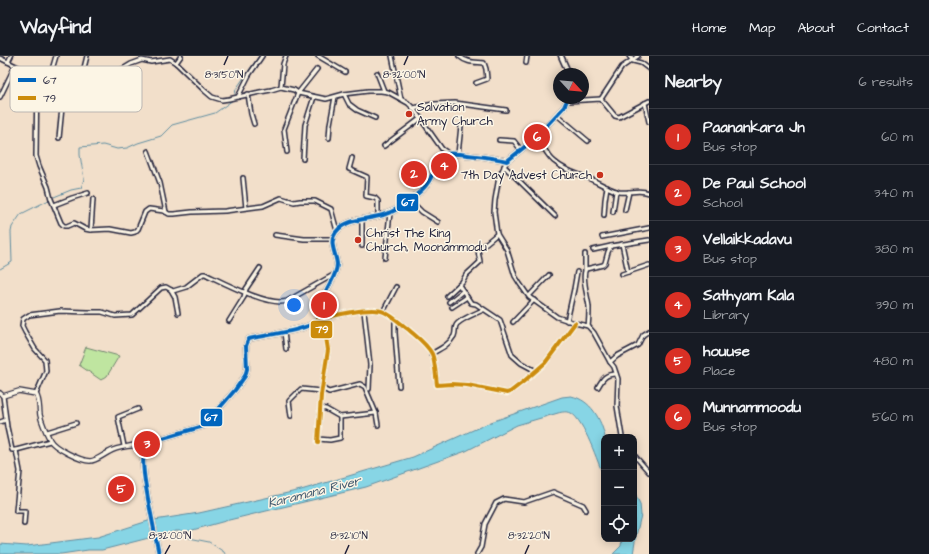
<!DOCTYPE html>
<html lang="en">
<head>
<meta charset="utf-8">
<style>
	:root { --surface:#171b24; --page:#20242c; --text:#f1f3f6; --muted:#9ea1a6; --line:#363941; --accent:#d93025 }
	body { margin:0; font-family:"Architects Daughter",sans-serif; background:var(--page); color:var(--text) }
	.controls { position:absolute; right:12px; bottom:12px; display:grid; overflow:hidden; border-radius:8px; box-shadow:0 2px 10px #0003 }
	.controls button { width:36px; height:36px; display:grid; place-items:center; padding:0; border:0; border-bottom:1px solid var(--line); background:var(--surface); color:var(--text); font:20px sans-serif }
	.compass { position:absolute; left:553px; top:12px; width:36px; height:36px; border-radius:50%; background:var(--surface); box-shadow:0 2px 10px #0003; rotate:116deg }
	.you { position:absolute; left:294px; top:249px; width:14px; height:14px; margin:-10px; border:3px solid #fff; border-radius:50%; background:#1a73e8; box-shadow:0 0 0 6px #1a73e833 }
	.badge { display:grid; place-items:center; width:26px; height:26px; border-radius:50%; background:var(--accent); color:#fff; font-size:13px; font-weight:700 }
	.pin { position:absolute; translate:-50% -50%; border:2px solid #fff; box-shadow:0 1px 4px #0006 }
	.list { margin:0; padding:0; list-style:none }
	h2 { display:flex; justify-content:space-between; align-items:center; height:52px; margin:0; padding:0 16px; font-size:17px }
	h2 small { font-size:13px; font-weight:400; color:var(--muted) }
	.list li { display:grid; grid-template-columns:26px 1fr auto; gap:12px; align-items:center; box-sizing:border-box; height:56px; padding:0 16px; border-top:1px solid var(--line) }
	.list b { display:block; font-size:15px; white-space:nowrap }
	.list p { margin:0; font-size:13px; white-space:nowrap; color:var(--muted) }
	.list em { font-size:13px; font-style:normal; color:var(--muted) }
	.icon { flex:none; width:22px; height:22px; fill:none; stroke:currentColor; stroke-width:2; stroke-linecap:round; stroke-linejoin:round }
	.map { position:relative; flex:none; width:649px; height:498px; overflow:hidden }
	header { display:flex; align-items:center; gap:24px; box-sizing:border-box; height:56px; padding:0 20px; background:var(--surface); border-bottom:1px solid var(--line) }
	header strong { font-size:19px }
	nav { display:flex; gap:22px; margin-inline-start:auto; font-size:14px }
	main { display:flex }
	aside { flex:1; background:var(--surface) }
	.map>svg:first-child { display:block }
</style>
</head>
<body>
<header>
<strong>Wayfind</strong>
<nav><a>Home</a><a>Map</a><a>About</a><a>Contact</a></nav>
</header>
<main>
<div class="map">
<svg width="649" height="498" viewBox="0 0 649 498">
	<rect width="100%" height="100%" fill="#f2dfca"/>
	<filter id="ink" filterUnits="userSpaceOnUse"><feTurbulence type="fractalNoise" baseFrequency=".025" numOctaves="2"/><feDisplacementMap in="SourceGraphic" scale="8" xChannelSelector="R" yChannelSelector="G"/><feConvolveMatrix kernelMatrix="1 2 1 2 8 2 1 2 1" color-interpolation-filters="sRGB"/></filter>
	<g filter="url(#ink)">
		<polygon fill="#bfe5a0" stroke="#70846e" points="86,291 119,300 107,320 101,324 79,309"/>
		<g fill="#87d5e5" stroke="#5f8da1">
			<path d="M571 340C591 344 601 363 605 381H604V421C598 407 584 364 571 357 567 355 562 356 558 357L517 369 466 395 366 431 229 464 189 475H176L102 494H88L61 498H0V488L27 490 98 481 148 465 199 457 301 434 413 401 491 366 562 341Z"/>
			<polygon points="634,435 640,448 641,459 636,480 633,498 613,498 621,490 622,483 634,483"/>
		</g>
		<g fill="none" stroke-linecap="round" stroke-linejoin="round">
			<g stroke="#5f8da1" stroke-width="1">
				<polyline points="235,38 236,33 259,0"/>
				<polyline points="54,141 71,134 81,132 84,123 80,99 80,91 103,89 117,93 127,92 138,87 161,80 172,69 215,57 233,44"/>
				<polyline points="0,213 12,206 11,176 12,171 21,158 49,144"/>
				<polyline points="189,475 189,482 209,486 224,496 225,498"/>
			</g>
			<defs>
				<g id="minor">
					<polyline points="318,0 345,16"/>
					<polyline points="392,0 401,43"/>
					<path d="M459 0C467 7 474 6 484 7L486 13 487 23 476 27"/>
					<polyline points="629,0 633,5 641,7 649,13"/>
					<polyline points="0,2 26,15 51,17 92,27 104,27 113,22 121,14 131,8 142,4 151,6 170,3 176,7 205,35 212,41 222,44 229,43 260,36 271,34 281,31 294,34 298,37 326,43 344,38 368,35 381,35 388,36 408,47 413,52 442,93 448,97"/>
					<polyline points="8,6 11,0"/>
					<polyline points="176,7 181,0"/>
					<polyline points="526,7 527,0"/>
					<polyline points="37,16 36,100 39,110 48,131 51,143 61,167 64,170 67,170 74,167 85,173 90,174 110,173 131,177 135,176 138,173 145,156 149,153 164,155 169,158 174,158 192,156 225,155 263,150 281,142 294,146 300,145 315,145 331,153 337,175"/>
					<polyline points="51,17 56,0"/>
					<polyline points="377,17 384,35"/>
					<polyline points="81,24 87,0"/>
					<polyline points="281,31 283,8 286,0"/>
					<polyline points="248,38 251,58 254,68"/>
					<polyline points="344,38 349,48 357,54 375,62"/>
					<polyline points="0,41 15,10"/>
					<polyline points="238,41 249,19 262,0"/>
					<polyline points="601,43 622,11 638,0"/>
					<polyline points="567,45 601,43 615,60 619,61 649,45"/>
					<polyline points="645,47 649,66"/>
					<polyline points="413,52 434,48 455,47 506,54"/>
					<polyline points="557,59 588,85"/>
					<path d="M537 81C541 88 549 102 555 106 565 115 576 117 588 122 598 126 608 133 619 136 630 138 638 132 649 137"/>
					<polyline points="59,82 65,21"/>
					<polyline points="329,82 330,68 335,41"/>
					<polyline points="499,84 514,85 521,94"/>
					<polyline points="384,90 421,62"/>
					<polyline points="148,95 160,127 166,156"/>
					<polyline points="287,96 284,73 298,37 317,13"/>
					<polyline points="458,98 461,70"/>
					<polyline points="352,102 349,113 367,121 366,140 375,142 378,145 378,160"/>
					<polyline points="303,103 305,69 314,41"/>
					<polyline points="507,105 499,121 495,144 494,156 497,178 507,194 515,220 520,228 529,241 557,261 575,267 588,270 594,277 610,306 614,311 618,323 617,350 622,381"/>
					<polyline points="504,110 555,160"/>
					<polyline points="243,122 246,152"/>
					<polyline points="410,144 422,156 438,166"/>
					<polyline points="54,149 72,142 88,137"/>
					<polyline points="625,154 629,136"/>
					<polyline points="613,156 616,135"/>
					<polyline points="604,159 605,144 607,131"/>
					<polyline points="91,174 93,143"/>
					<polyline points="275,179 304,183 332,183"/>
					<polyline points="602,181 649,172"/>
					<polyline points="622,188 628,216"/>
					<polyline points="362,190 362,164"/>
					<polyline points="593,194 611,190"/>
					<polyline points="385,202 390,157"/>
					<polyline points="585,214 585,198"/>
					<polyline points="622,218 649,209"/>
					<polyline points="459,229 471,247 476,248 500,264 512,299 521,307 536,315"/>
					<polyline points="171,234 175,241 178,257"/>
					<path d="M447 240 462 226 466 219 480 206C480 201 477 198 479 193L497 178"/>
					<polyline points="529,240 549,219"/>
					<polyline points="449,246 463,235"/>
					<polyline points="452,251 467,241"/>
					<polyline points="364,255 370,309 369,333"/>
					<polyline points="383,256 396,231"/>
					<polyline points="395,263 395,277 399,330"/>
					<polyline points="229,265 244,241 246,233 260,212"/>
					<polyline points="567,265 574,233 577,216"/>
					<polyline points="513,266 534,244"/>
					<path d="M588 270C589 264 589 257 589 251 588 241 581 220 586 213L603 209 605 207 608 196 611 190 649 184"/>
					<polyline points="284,276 286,293"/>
					<path d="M431 298C440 293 449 289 454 280 456 276 454 271 457 268 462 263 476 257 483 254"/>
					<polyline points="610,306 617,300 638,289 643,279 649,275"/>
					<polyline points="322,330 325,334 329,336 360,328 365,331 376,357 378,369"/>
					<path d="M598 331C603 322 606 318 616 318"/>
					<path d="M36 338 46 315 45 304 35 293 25 276 22 270 23 263 29 259 60 255 87 256H102L115 260 132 259 161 232 166 231 173 235 186 231 203 218H205C222 226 269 251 287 245L335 218"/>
					<polyline points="3,340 7,371 12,394 16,394 50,385"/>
					<polyline points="320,352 326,353 340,361 376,357"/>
					<polyline points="291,360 289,345 301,333 321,335"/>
					<polyline points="0,366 6,364"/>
					<polyline points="47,376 76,367"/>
					<polyline points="318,383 330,384 340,382 340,361"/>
					<path d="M318 386 321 339 328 294 326 281 317 264C330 260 372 250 384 256 393 260 401 268 409 274 417 281 427 288 432 298 435 305 436 321 437 329L451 328 467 329 507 337 510 336 523 326 545 307 575 267"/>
					<polyline points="124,390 118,361 138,353"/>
					<polyline points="16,394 20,415 16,455 25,455 24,468"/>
					<polyline points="634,399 649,416"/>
					<polyline points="477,498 481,491 485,468 496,447 504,443 524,446 553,436 583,449 586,454"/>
				</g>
				<path id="tertiary" d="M0 337 3 340 19 335 36 338C40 344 39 352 40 359 42 367 46 376 50 384 54 392 81 405 90 405 96 405 103 399 109 396 117 391 126 391 135 389 141 388 147 386 153 385"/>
				<g id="secondary">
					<polyline points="561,0 569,18"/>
					<path d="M159 498C155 480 152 462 148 443 146 429 141 411 144 397 145 390 150 387 156 384L197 372 204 370 235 334 245 320 247 313 246 290 247 287 249 283C264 279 307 275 316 265 322 259 324 244 326 236 330 227 337 218 337 208 336 197 328 186 336 176 347 162 367 164 383 159 396 155 407 148 416 139 421 135 426 130 429 125 434 117 437 102 447 98 450 97 455 98 459 98 475 100 491 101 507 105L537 81 548 68 564 51 568 42"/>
				</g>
			</defs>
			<use href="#minor" stroke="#22223b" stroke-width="6"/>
			<use href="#tertiary" stroke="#22223b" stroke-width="6"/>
			<use href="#secondary" stroke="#22223b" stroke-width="7"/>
			<use href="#minor" stroke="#fcf5e5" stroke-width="3"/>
			<use href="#tertiary" stroke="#fcf5e5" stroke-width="3.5"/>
			<use href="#secondary" stroke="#fcf5e5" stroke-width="4"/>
			<defs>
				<path id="bus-1" d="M159 498C155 480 152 462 148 443 146 429 141 411 144 397 145 390 150 387 156 384L197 372 204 370 235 334 245 320 247 313 246 290 247 287 249 283C264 279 307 275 316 265 322 259 324 244 326 236 330 227 337 218 337 208 336 197 328 186 336 176 347 162 367 164 383 159 396 155 407 148 416 139 421 135 426 130 429 125 434 117 437 102 447 98 450 97 455 98 459 98 475 100 491 101 507 105L537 81 548 68 564 51 568 42"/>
				<path id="bus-2" d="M318 386 321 339 328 294 326 281 317 264C330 260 372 250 384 256 393 260 401 268 409 274 417 281 427 288 432 298 435 305 436 321 437 329L451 328 467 329 507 337 510 336 523 326 545 307 575 267"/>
			</defs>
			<use href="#bus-1" stroke="#fcf5e5" stroke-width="7"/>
			<use href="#bus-2" stroke="#fcf5e5" stroke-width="7"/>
			<use href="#bus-1" stroke="#0065bd" stroke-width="4"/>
			<use href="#bus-2" stroke="#cc8c0c" stroke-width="4"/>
		</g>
	</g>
	<path fill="none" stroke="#22223b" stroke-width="1.5" d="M224 9 228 0M404 9 408 0M165 498 170 489M345 498 349 489M525 498 529 489"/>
	<g fill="#c8321e" stroke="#fcf5e5" stroke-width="1.5">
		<circle cx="409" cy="58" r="4"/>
		<circle cx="600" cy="119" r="4"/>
		<circle cx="358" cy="184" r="4"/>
	</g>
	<g text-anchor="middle" stroke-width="3" stroke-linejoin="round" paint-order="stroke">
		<g font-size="12" fill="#22223b" stroke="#fcf5e5" text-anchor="start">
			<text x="417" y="55">Salvation<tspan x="417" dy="14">Army Church</tspan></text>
			<text x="592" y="123" text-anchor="end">7th Day Advest Church</text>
			<text x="366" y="181">Christ The King<tspan x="366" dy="14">Church, Moonammodu</tspan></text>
		</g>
		<g font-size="13" font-style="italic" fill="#40586e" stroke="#fcf5e5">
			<text transform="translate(314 435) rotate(-14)" y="5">Karamana River</text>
		</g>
	</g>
	<rect x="10" y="10" width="132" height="46" rx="6" fill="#fcf5e5" stroke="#bbb6b2" stroke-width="1"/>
	<rect x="18" y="22" width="18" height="4" fill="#0065bd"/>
	<rect x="18" y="40" width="18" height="4" fill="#cc8c0c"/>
	<g font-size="11" fill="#22223b">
		<text x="43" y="28">67</text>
		<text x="43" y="46">79</text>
	</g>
	<g font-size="10" text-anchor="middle" fill="#22223b" stroke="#fcf5e5" stroke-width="3" stroke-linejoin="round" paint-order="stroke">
		<text x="224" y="22">8°31'50"N</text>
		<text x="404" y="22">8°32'00"N</text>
		<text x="170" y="483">8°32'00"N</text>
		<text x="349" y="483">8°32'10"N</text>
		<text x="529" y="483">8°32'20"N</text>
	</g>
	<g stroke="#fcf5e5" stroke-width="1.5">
		<rect x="396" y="137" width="23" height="19" rx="4" fill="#0065bd"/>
		<rect x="310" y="264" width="23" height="19" rx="4" fill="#cc8c0c"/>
		<rect x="200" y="352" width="23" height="19" rx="4" fill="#0065bd"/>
	</g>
	<g font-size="11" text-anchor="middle" font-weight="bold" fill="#fff">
		<text x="408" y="150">67</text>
		<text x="322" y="277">79</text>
		<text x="211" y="365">67</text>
	</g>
</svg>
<div class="controls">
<button>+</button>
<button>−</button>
<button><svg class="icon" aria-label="locate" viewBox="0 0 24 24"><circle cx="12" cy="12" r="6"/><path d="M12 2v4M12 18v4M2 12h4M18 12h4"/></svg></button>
</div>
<svg class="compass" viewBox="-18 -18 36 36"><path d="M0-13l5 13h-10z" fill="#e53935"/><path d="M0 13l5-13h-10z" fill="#9ea1a6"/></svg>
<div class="you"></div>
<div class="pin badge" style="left:324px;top:249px">1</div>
<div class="pin badge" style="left:414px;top:118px">2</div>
<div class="pin badge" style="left:147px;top:388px">3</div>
<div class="pin badge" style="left:444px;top:110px">4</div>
<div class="pin badge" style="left:121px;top:433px">5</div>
<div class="pin badge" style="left:537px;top:81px">6</div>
</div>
<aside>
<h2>Nearby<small>6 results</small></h2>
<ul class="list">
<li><span class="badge">1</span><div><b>Paanankara Jn</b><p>Bus stop</p></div><em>60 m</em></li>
<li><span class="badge">2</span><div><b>De Paul School</b><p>School</p></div><em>340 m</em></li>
<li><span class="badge">3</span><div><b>Vellaikkadavu</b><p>Bus stop</p></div><em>380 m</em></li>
<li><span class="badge">4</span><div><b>Sathyam Kala</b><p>Library</p></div><em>390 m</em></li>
<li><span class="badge">5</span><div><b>houuse</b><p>Place</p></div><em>480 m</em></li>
<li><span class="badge">6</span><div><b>Munnammoodu</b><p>Bus stop</p></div><em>560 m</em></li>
</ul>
</aside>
</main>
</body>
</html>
